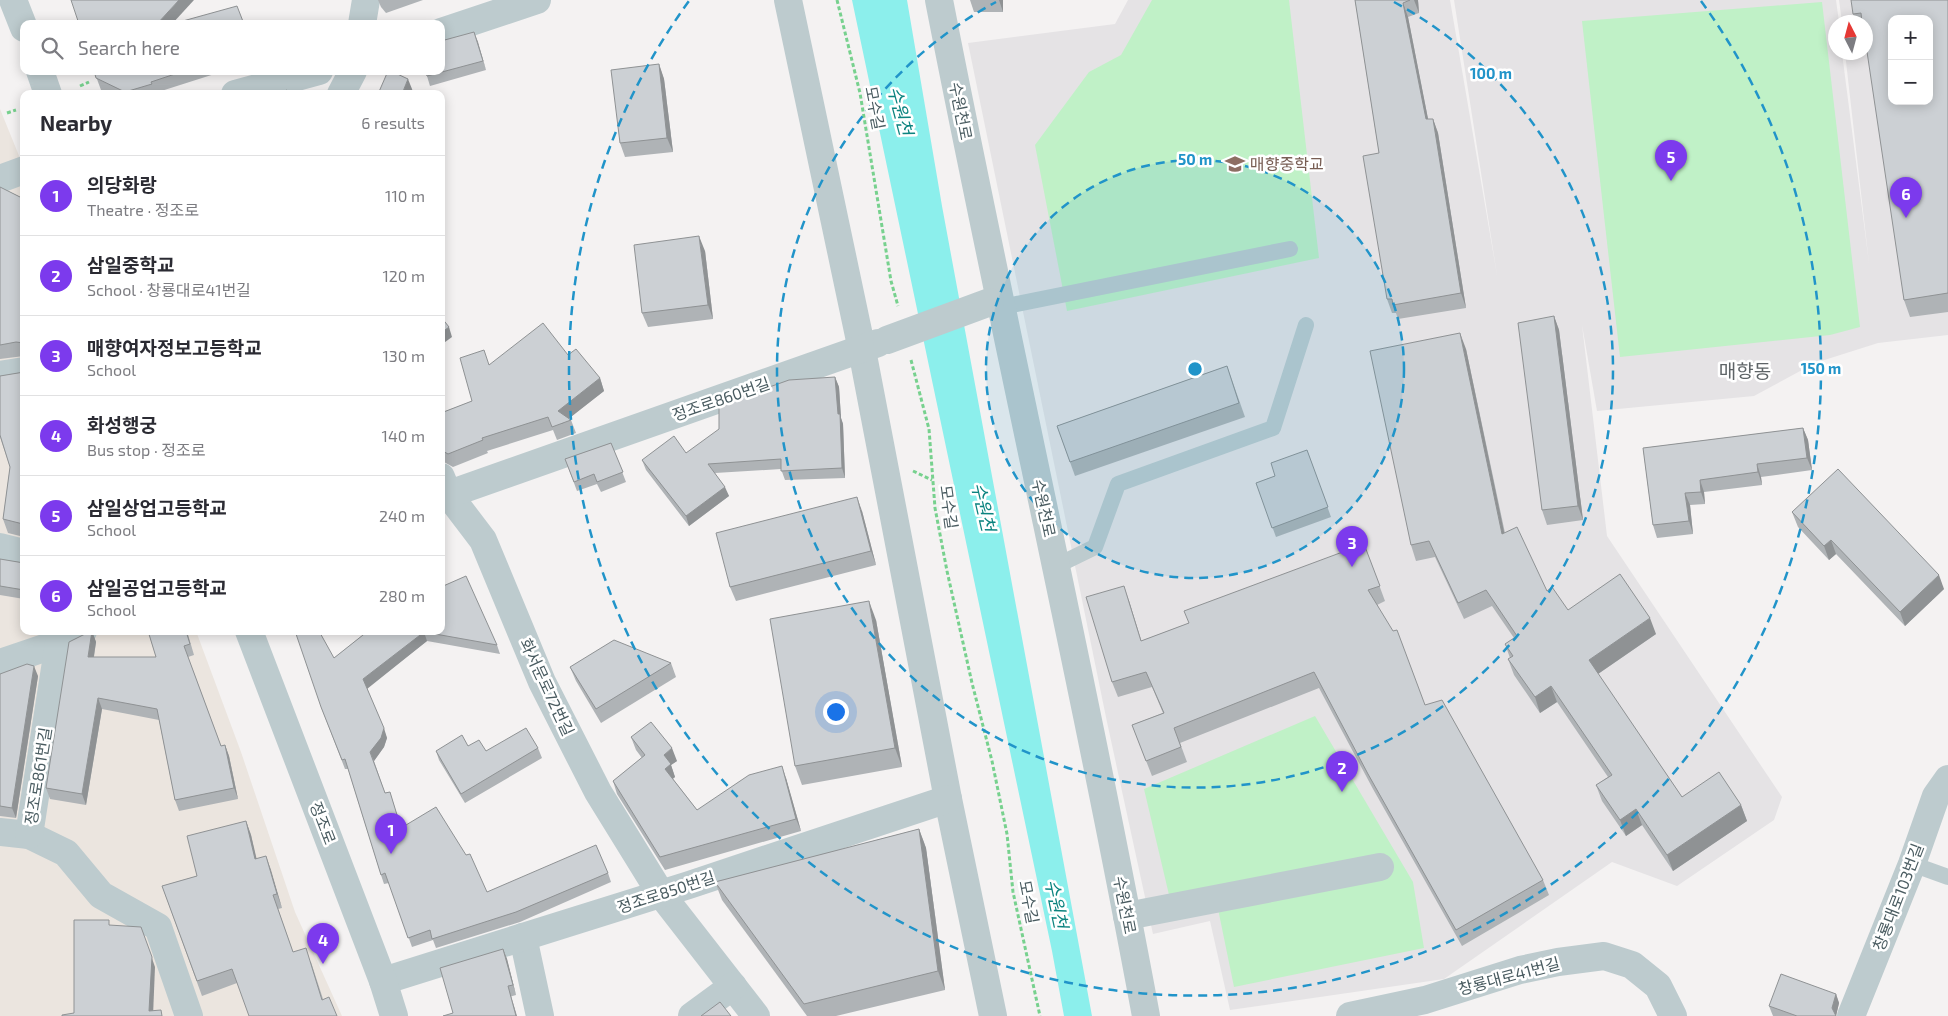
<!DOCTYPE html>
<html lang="en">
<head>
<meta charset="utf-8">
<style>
	:root { --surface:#fff; --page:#f2f2f3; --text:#2b2b33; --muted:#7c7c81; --line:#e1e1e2; --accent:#7c3aed }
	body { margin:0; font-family:"Exo 2","Noto Sans KR",sans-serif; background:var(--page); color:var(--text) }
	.controls { position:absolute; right:15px; top:15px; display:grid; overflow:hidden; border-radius:10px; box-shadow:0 2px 12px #0003 }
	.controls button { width:45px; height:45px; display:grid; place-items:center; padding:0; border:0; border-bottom:1px solid var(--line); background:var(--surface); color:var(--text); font:25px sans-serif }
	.compass { position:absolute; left:1828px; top:15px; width:45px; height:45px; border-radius:50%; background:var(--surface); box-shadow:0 2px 12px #0003; rotate:354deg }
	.you { position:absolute; left:835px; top:711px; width:18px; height:18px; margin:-12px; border:4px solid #fff; border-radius:50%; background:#1a73e8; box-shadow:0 0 0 8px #1a73e833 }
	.badge { display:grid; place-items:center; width:32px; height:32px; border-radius:50%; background:var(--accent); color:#fff; font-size:16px; font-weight:700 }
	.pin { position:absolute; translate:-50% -41px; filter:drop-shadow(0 1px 2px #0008) }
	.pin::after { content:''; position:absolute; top:26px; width:18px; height:15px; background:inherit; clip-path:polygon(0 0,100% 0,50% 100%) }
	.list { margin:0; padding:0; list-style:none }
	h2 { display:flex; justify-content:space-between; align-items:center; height:65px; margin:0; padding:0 20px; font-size:21px }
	h2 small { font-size:16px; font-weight:400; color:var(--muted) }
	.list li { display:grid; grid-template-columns:32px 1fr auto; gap:15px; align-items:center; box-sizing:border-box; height:80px; padding:0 20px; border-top:1px solid var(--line) }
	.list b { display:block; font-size:19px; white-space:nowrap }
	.list p { margin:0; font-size:16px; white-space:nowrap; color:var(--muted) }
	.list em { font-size:16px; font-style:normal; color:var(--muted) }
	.icon { flex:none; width:28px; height:28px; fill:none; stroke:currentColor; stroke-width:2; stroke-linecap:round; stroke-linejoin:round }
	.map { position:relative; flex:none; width:1948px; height:1016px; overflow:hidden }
	.search { position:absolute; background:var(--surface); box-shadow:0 2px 12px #0003; left:20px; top:20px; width:425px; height:55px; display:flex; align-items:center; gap:12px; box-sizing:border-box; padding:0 18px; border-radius:10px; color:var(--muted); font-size:19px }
	.panel { position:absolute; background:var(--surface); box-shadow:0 2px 12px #0003; left:20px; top:90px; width:425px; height:545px; border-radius:10px }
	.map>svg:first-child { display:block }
</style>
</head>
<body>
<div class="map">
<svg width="1948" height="1016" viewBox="0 0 1948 1016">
	<rect width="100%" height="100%" fill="#f4f2f2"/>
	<polygon fill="#ebe5df" points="0,109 24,168 24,631 196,631 241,752 295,912 342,1016 0,1016"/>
	<path fill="#e5e3e5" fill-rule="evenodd" d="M1128 0H1450L1497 275 1454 0H1836L1839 22H1836V52L1842 53 1869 263 1845 53 1866 52V22H1842L1839 0H1948V335L1878 343 1815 363 1754 396 1597 411 1582 325 1607 536 1782 797 1774 820 1677 886 1612 862 1444 979 1230 1010 1210 921 1153 934 1107 722 968 43 1115 24ZM1892 19H1929V101H1892Z"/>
	<g fill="#c0f1c7">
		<polygon points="1152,0 1289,0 1319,258 1067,311 1035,145 1089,72 1121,55"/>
		<polygon points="1822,2 1860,327 1830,335 1620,357 1582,21"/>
		<polygon points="1315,716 1413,882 1424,948 1234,987 1217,904 1174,916 1144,789"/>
	</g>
	<polygon fill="#8cefec" points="852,0 907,0 942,206 1092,1016 1064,1016 1052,951"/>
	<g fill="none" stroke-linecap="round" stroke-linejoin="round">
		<g stroke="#77d18e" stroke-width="3" stroke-dasharray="4 2.5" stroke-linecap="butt">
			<polyline points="837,0 860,93 891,281 898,306"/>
			<polyline points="80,86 89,82"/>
			<polyline points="7,113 16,110"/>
			<polyline points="911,360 929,429 935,508 947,571 972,683 992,761 1007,834 1013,892 1040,1016"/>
			<polyline points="913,471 932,480"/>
		</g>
		<g stroke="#bdcbce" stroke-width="16">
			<polyline points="1002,307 1290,249"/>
			<polyline points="1056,566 1095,547 1118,484 1273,428 1306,325"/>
			<polyline points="1912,864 1948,877"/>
		</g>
		<g stroke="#bdcbce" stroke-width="28">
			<polyline points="788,0 862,350 948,799 993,1016"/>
			<path d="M939 0C1005 339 1083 676 1146 1016"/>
			<polyline points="362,24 366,0"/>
			<polyline points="441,32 537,0"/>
			<polyline points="235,94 319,71"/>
			<polyline points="341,94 353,71"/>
			<polyline points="0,179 24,170"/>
			<polyline points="0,375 24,371"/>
			<polyline points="441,477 448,494 483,540 542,682 598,792 661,894 756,1016"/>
			<polyline points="441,497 878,343"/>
			<polyline points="0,547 24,553"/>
			<polyline points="0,663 59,643 83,631"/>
			<polyline points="0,832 29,835 66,853 101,895 158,927 189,1016"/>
			<polyline points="29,835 59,643"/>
			<polyline points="1127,916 1380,867"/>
			<polyline points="523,937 540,1016"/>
			<polyline points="383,981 689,885 948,799"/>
			<polyline points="692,1016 733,986"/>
			<polyline points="1350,1016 1425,1000 1520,970 1558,962 1604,956 1632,965 1658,986 1673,1016"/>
			<polyline points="1851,1016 1912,864 1936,796 1948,779"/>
		</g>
		<g stroke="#bdcbce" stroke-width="28">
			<polyline points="13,0 24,28"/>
			<polyline points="40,71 48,94"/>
			<polyline points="249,631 383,981 394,1016"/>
		</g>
		<polyline stroke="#bdcbce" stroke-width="28" points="887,340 990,302"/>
	</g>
	<g fill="#afb3b6">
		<polygon points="378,0 423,0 386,13 381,7"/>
		<polygon points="970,0 1078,0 1003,0 1003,12 974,12"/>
		<polygon points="1355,0 1418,0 1419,13 1408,17 1428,119 1433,119 1438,133 1466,308 1398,319 1396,313 1392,313 1387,299 1379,153"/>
		<polygon points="1948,0 1948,312 1910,317 1904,300 1866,22 1856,22 1853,14"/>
		<polygon points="474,32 486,70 430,86 427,76"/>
		<polygon points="659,64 664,79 673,152 625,157 620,143"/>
		<polygon points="94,71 224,71 155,93 155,94 109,94 101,90"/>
		<polygon points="0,187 24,199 24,356 0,359"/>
		<polygon points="705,251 713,319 648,327 642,313"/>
		<polygon points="1554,316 1559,330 1583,520 1547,525 1542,510"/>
		<polygon points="1466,349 1505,533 1547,591 1568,610 1656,634 1598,674 1682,797 1741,805 1747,821 1673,871 1642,825 1626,836 1602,801 1596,785 1608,777 1557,702 1540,713 1514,675 1508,659 1510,658 1505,644 1514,638 1492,606 1464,619 1435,557 1416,561 1411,545"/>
		<polygon points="568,355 600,378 604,391 569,418 571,420 576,433 557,440 553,430 487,451 488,453 453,467 444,462 441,455 441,413 472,401 489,364"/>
		<polygon points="1227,366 1245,417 1075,476 1057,426"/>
		<polygon points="24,372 24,537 8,533 3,519 10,467 0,437 0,376"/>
		<polygon points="835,377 839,387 841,418 843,424 845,478 785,480 781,469 715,473 729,496 689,526 646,470 642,460 686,453"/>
		<polygon points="1803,428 1808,440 1812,470 1761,477 1762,485 1704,492 1705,504 1690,505 1693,534 1657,538 1653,525 1643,448"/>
		<polygon points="611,443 626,482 601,492 597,484 577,491 565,459"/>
		<polygon points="1307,450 1331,517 1276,537 1256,483 1275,476"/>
		<polygon points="862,511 876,565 736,601 730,587"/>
		<polygon points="1792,512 1944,589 1905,626 1836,554 1829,560 1798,527"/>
		<polygon points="1364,544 1385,601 1377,605 1425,705 1543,880 1549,895 1462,946 1373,789 1319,688 1180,743 1187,762 1152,776 1132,725 1163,713 1152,687 1118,697 1112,682 1129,601 1141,641 1189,623"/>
		<polygon points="0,559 24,563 24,599 0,595"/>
		<polygon points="876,620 902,767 802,785 795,766"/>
		<polygon points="92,631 96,642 94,657 156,657 148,631 187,631 194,655 188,657 221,746 225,745 229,756 238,799 179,811 175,800 159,720 102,709 86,805 50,799 46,788"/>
		<polygon points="368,631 441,631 497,645 500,654 427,641 367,688 387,738 384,747 374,761 385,793 390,792 401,828 487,892 608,873 611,882 520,922 436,948 433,940 412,947 389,883 384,884 381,875 348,769 345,769 321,707 334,658"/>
		<polygon points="671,663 676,677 601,723 576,681 570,667"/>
		<polygon points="0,674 38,676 16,818 0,816"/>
		<polygon points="631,737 677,761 671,765 675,777 673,779 697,810 786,778 801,831 665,870 617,794 613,781 642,758 636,750"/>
		<polygon points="538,748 542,758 465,803 439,760 436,751 486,751"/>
		<polygon points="246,821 251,835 256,859 266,856 282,908 278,909 293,952 311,962 323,999 337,1016 237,983 202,996 162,886 197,876"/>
		<polygon points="919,829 926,848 945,990 836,1016 807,1016 722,900 715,882"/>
		<polygon points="503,949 507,959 516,995 453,1013"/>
		<polygon points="1836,994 1839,1003 1836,1016 1773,1016 1769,1006"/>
	</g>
	<g fill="#8f9294">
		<polygon points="179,0 194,0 172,24 157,24"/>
		<polygon points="999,0 1003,0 1003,12"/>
		<polygon points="1414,0 1418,0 1419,13"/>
		<polygon points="1403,3 1408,17 1431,134 1426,119"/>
		<polygon points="474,32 478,42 486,70 483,61"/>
		<polygon points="659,64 664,79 673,152 667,138"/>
		<polygon points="408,79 414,94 402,94"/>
		<polygon points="1433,119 1438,133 1466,308 1461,293"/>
		<polygon points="699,236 705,251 713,319 708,305"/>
		<polygon points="1554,316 1559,330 1583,520 1578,506"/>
		<polygon points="449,327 452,337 441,345 441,333"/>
		<polygon points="1460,333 1466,349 1508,551 1502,534"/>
		<polygon points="835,377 839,387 841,418 843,424 845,478 842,468"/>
		<polygon points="600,378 604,391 562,424 558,411"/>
		<polygon points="1803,428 1808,440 1812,470 1807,458"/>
		<polygon points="1757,464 1761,477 1762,485 1758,472"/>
		<polygon points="1700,480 1704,492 1705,504 1701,492"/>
		<polygon points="725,487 729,496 689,526 686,516"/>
		<polygon points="1685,493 1690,505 1693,534 1689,521"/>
		<polygon points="857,497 862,511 876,565 871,551"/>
		<polygon points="1831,540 1836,554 1829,560 1824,546"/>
		<polygon points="1939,575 1944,589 1905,626 1900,612"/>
		<polygon points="1124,586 1129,601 1146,656 1141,641"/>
		<polygon points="869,601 876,620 902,767 895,748"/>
		<polygon points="1650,618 1656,634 1595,676 1589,660"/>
		<polygon points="92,631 96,642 92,668 88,657"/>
		<polygon points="424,632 427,641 367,689 363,679"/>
		<polygon points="34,666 38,676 16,818 12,808"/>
		<polygon points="1551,686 1557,702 1540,713 1535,697"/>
		<polygon points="98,698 102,709 86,805 82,794"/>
		<polygon points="384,728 387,738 384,747 374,761 370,752"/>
		<polygon points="225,745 229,756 238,799 234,788"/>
		<polygon points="672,748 677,761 671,765 675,777 669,781 665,769 664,755"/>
		<polygon points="782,766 786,778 801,831 796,819"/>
		<polygon points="1741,805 1747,821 1673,871 1667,855"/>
		<polygon points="1636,809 1642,825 1626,836 1620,820"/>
		<polygon points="246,821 251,835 260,873 255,859"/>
		<polygon points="919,829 926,848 945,990 938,971"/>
		<polygon points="266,856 271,870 282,908 277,894"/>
		<polygon points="141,927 155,967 153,1016 149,1011"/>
		<polygon points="503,949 507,959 516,995 513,985"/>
		<polygon points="508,986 517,1016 516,1016"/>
		<polygon points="1836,994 1839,1003 1836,1016 1832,1008"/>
	</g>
	<g fill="#ccd0d4" stroke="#8f9294" fill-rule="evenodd">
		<polygon points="71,0 179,0 157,24 79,24"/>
		<polygon points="1355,0 1410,0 1403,3 1426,119 1433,119 1461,293 1393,305 1392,299 1387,299 1363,156 1379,153"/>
		<path d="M1851 0H1948V293L1904 300 1866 45V22H1862L1861 13 1853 14ZM1892 19H1929V101H1892Z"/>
		<polygon points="237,6 244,24 172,24"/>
		<polygon points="474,32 483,61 427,76 425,71 441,71 441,41"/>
		<polygon points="659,64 667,138 620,143 611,70"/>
		<polygon points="94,71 184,71 151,82 152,84 125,92 96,78"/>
		<polygon points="388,71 391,71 408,79 402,94 378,94"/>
		<polygon points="287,90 289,94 277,94"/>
		<polygon points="0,187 24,199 24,343 16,342 0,345"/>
		<polygon points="699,236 708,305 642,313 634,245"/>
		<polygon points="1554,316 1578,506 1542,510 1518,323"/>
		<polygon points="441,317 449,327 441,333"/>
		<polygon points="543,323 568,355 576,349 600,378 558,411 571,420 552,427 548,417 482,438 483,440 448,454 441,450 441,413 472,401 460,358 484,350 489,365"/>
		<polygon points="1460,333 1502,534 1517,527 1547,591 1552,587 1568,610 1620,574 1650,618 1589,660 1682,797 1719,772 1741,805 1667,855 1636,809 1620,820 1596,785 1612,775 1551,686 1535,697 1508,659 1513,656 1505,644 1517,636 1486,590 1458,603 1429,541 1411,545 1370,351"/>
		<polygon points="1227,366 1239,403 1070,462 1057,426"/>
		<polygon points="24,372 24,524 23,524 3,519 10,467 0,435 0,376"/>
		<polygon points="835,377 838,414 840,414 842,468 781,471 781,459 708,464 725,487 686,516 642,460 674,436 686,453 719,429 719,405 789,380"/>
		<polygon points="1803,428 1807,458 1757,464 1758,472 1700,480 1701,492 1685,493 1689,521 1653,525 1643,448"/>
		<polygon points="611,443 623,472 597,482 594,474 574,482 565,459"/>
		<polygon points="1307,450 1328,507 1272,528 1256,483 1275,476 1271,463"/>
		<polygon points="1838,469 1939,575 1900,612 1831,540 1824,546 1792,512"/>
		<polygon points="857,497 871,551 730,587 716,533"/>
		<polygon points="1364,544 1380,586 1368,590 1393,631 1397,630 1425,705 1442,700 1543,880 1456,930 1368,774 1314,672 1174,728 1181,747 1146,761 1132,725 1164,713 1146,672 1112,682 1086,597 1124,586 1141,641 1189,623 1184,611"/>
		<polygon points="0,559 24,563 24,590 0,586"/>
		<polygon points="466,576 497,645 424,632 363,679 384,728 381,738 370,752 385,793 390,792 401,828 436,807 466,855 470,854 487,892 596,845 608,873 516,912 432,939 430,930 408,938 385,873 381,875 345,759 342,760 321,707 295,631 319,631 334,658 368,631 441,631 441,587"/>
		<polygon points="869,601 895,748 795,766 770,619"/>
		<polygon points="91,631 92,631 88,657 156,657 148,631 186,631 190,644 184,646 221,746 225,745 234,788 175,800 157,709 98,698 82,794 46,788 69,642"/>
		<polygon points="614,640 671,663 596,709 570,667"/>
		<polygon points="27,664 34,666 12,808 0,806 0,674"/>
		<polygon points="651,722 672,748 664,755 671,764 665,769 697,810 749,775 782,766 796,819 660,857 613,781 645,755 631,737"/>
		<polygon points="526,728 538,748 461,794 436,751 462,735 468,746 479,740 486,751"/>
		<polygon points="246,821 255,859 266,856 277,894 273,895 293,952 306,948 322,1000 329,997 337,1016 249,1016 232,969 197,981 162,886 197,876 187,836"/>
		<polygon points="919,829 938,971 804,1004 715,882"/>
		<polygon points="74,920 109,920 109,925 141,927 152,957 149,1011 161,1010 162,1016 62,1016 62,1015 74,1013"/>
		<polygon points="503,949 513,985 508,986 516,1016 443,1016 453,1013 440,968"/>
		<polygon points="1781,974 1836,994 1832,1008 1836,1016 1797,1016 1769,1006"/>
		<polygon points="720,1002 731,1016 701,1016"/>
	</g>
	<circle cx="1195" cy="369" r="209" fill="#2194c9" fill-opacity=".12"/>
	<g fill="none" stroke="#2194c9" stroke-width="2.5" stroke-dasharray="9 6">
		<circle cx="1195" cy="369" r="209"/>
		<path d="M1394 2A418 418 0 1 1 996 2"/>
		<path d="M1701 1A626 626 0 1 1 689 1"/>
	</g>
	<defs>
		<symbol id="school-bare" viewBox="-9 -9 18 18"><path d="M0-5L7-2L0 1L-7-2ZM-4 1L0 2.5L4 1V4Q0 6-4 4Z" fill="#8d6e63" stroke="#fff" stroke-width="2.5" paint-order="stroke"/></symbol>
	</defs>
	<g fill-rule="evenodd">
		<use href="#school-bare" x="1221" y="150" width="28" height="28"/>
	</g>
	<g text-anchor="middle" stroke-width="5" stroke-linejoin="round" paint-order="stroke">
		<g font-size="16" fill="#495b60" stroke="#fff">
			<text transform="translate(875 108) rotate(79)" y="6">모수길</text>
			<text transform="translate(961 111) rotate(79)" y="6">수원천로</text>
			<text transform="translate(721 399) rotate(-19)" y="6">정조로860번길</text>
			<text transform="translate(949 507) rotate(82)" y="6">모수길</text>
			<text transform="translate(1044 508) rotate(78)" y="6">수원천로</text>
			<text transform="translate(547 687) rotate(65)" y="6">화서문로72번길</text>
			<text transform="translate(38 776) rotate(-81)" y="6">정조로861번길</text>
			<text transform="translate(323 823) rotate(69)" y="6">정조로</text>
			<text transform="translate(666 892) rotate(-18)" y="6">정조로850번길</text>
			<text transform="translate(1898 897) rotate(-69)" y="6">창룡대로103번길</text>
			<text transform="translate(1029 902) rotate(79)" y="6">모수길</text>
			<text transform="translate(1125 905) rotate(79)" y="6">수원천로</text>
			<text transform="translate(1509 976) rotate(-15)" y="6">창룡대로41번길</text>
		</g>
		<g font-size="16" fill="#785e54" stroke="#fff" text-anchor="start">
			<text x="1250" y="170">매향중학교</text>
		</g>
		<g font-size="18" font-style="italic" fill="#0b837f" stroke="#fff">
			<text transform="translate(900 111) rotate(75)" y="6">수원천</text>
			<text transform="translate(983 507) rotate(77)" y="6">수원천</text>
			<text transform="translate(1056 904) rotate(78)" y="6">수원천</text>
		</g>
		<g font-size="19" fill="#5e6467" stroke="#fff">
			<text x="1745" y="378">매향동</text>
		</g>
	</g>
	<circle cx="1195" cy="369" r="8" fill="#2194c9" stroke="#fff" stroke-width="2.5"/>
	<g font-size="15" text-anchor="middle" font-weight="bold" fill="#2194c9" stroke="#fff" stroke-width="5" stroke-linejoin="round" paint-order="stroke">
		<text x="1491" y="79">100 m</text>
		<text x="1195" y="165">50 m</text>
		<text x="1821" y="374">150 m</text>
	</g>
</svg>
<div class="controls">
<button>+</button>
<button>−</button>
</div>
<svg class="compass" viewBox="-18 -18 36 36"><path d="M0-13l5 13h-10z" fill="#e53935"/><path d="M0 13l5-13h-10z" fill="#7c7c81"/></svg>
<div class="you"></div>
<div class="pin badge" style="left:391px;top:854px">1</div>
<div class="pin badge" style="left:1342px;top:792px">2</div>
<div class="pin badge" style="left:1352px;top:567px">3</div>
<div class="pin badge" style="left:323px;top:964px">4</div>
<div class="pin badge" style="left:1671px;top:181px">5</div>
<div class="pin badge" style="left:1906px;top:218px">6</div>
<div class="search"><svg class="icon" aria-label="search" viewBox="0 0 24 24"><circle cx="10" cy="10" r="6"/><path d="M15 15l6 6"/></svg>Search here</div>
<section class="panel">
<h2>Nearby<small>6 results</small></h2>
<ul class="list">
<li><span class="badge">1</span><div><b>의당화랑</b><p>Theatre · 정조로</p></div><em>110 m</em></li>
<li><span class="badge">2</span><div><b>삼일중학교</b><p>School · 창룡대로41번길</p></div><em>120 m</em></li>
<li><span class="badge">3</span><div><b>매향여자정보고등학교</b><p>School</p></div><em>130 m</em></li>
<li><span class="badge">4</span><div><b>화성행궁</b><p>Bus stop · 정조로</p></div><em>140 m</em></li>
<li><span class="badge">5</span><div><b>삼일상업고등학교</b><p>School</p></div><em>240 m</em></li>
<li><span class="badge">6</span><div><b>삼일공업고등학교</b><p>School</p></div><em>280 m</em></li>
</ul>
</section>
</div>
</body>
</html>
